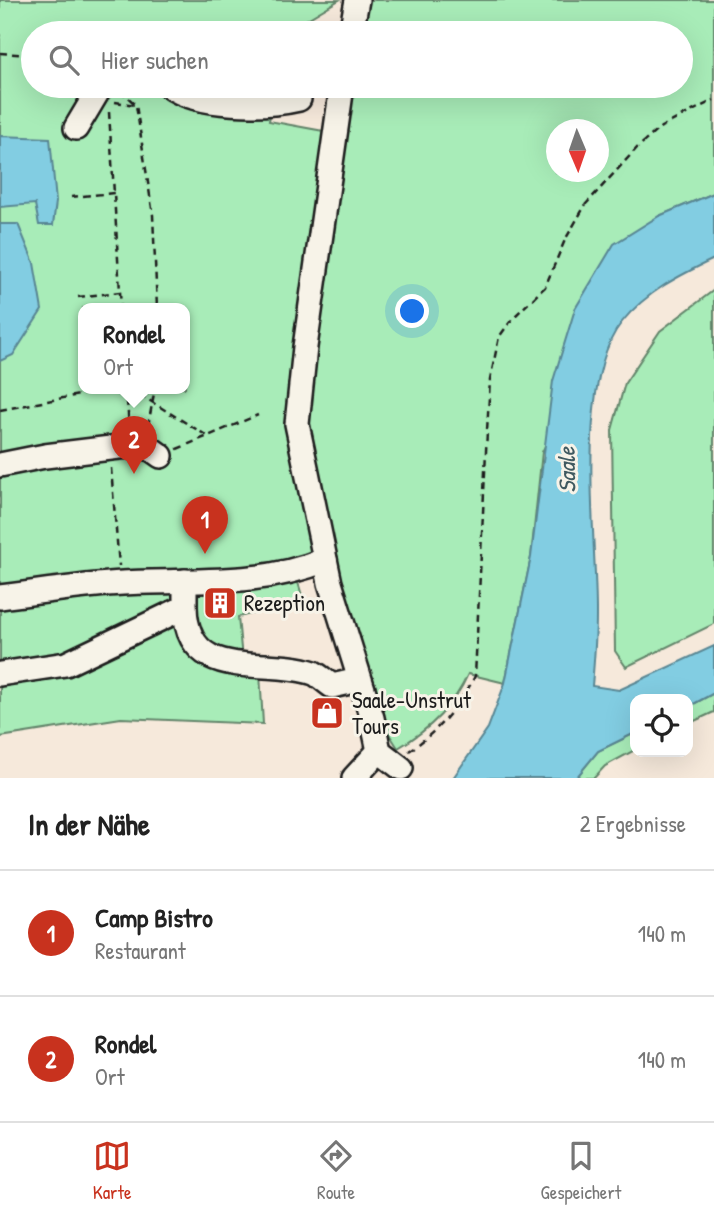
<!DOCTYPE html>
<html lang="de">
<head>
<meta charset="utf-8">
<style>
	:root { --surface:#fff; --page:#f2f2f2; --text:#222; --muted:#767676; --line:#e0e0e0; --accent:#c8321e }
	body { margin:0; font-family:"Patrick Hand",sans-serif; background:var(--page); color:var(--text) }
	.controls { position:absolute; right:21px; bottom:21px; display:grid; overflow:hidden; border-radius:14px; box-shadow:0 7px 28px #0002 }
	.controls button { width:63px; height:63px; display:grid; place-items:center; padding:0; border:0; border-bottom:2px solid var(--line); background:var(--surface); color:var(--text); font:35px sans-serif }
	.compass { position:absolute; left:546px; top:119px; width:63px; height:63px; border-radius:50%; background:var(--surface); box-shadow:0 7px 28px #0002; rotate:178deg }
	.you { position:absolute; left:413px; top:312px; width:24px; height:24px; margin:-18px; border:5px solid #fff; border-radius:50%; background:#1a73e8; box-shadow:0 0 0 10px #1a73e833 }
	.badge { display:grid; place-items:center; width:46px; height:46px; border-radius:50%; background:var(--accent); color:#fff; font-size:23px; font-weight:700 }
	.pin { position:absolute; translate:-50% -58px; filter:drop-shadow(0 2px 4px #0008) }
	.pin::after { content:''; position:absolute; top:37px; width:24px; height:21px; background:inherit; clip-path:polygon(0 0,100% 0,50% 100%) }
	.popup { position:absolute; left:78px; top:303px; width:112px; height:91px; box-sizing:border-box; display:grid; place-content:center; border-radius:14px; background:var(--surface); filter:drop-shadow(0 2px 5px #0005); font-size:23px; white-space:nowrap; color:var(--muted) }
	.popup b { font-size:26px; color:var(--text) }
	.popup::after { content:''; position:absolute; left:50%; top:100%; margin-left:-14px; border:14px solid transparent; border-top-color:var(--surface) }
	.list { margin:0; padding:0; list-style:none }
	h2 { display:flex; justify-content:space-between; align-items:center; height:91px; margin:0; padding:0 28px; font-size:30px }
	h2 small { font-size:23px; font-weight:400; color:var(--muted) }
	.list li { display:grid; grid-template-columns:46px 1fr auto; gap:21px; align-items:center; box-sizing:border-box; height:126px; padding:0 28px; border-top:2px solid var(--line) }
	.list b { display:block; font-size:26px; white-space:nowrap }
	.list p { margin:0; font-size:23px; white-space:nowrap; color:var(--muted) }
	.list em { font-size:23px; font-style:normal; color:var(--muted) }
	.icon { flex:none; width:38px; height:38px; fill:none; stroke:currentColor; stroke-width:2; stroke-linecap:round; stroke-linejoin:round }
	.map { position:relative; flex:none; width:714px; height:778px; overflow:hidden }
	.search { position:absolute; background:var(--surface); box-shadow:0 7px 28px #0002; left:21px; right:21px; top:21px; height:77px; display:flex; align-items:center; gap:18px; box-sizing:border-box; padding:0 24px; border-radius:38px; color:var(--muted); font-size:26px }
	.sheet { height:343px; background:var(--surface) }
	nav { display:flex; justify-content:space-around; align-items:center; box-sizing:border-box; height:98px; border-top:2px solid var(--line); background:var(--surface); font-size:19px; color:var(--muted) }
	nav a { display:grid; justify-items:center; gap:4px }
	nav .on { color:var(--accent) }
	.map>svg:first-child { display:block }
</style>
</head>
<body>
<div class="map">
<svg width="714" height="778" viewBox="0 0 714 778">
	<rect width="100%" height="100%" fill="#f6e9db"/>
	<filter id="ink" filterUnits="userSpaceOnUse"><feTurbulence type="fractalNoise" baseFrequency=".0143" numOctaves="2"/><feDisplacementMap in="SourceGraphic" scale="14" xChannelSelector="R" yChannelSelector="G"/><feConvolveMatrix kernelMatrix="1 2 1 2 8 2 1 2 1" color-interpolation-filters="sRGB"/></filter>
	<g filter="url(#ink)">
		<g fill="#a8ecb8" stroke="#62846a" stroke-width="2" fill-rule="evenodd">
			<path d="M0 0H339L284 33H33V86H275L269 121 329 132 337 86H681V33H346L352 0H714V193L659 216 542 452 531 557 505 683 468 674C454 706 429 730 398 748L382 723 315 547 293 566 304 602 238 617 242 659 259 656 263 724 121 718 0 737ZM556 130H598V172H556ZM83 308H185V388H83Z"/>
			<polygon points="714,290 714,624 626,667 615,651 612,430 625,383 660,331"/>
			<polygon points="714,693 714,712 688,724 688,707"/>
			<polygon points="635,733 635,750 605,766 594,778 576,778 598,751"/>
		</g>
		<g fill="#82cde2" stroke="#598693" stroke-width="2">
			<polygon points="0,136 50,138 56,202 53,225 39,225 35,204 0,207"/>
			<path d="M714 193V259C680 275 646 292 622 322 574 381 597 541 596 616 596 640 594 663 592 686L619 690 714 646V693L688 707V699H635V733L598 751 576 778H453L488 728 505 683 531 557 553 381 575 309 614 244 659 216Z"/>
			<polygon points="0,224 18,224 34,263 42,310 13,355 0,361"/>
		</g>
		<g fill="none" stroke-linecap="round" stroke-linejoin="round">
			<defs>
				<g id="minor">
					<polyline points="351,33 357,0"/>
					<path d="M169 86C198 107 265 107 299 99"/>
					<polyline points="342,86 305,347 297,424 330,583 372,718 379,751 401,768"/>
					<polyline points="76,128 101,86"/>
					<polyline points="0,465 45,456 144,444 161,456"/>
					<path d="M0 597C41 592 82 585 123 583 192 579 259 587 325 560"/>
					<path d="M185 607C187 685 264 656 314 673 320 676 326 682 332 686L359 680"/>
					<polyline points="0,674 66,664 185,607 185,581"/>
					<polyline points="354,778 379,751"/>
				</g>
			</defs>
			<use href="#minor" stroke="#1c1c1c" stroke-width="28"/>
			<g stroke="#1c1c1c" stroke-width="2.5" stroke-dasharray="7 5" stroke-linecap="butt">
				<polyline points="0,53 33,55"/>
				<polyline points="120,90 136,105 153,215 157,308"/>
				<polyline points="115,102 136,105"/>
				<polyline points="109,112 121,308"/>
				<polyline points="71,197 114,193"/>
				<polyline points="78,297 120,292"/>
				<polyline points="126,388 129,427"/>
				<polyline points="129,388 209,437"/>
				<polyline points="0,410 116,388"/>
				<polyline points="148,426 155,388"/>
				<polyline points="177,449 258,415"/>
				<polyline points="111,468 119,566"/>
				<path d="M409 751C437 732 460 705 475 676L487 431 490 380 499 337 513 318 545 287 565 240 586 204 637 148 661 127 714 100"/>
			</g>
			<use href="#minor" stroke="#f7f3e8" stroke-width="23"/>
		</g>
	</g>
	<defs>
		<symbol id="building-square" viewBox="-11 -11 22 22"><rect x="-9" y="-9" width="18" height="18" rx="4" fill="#c8321e" stroke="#f7f3e8"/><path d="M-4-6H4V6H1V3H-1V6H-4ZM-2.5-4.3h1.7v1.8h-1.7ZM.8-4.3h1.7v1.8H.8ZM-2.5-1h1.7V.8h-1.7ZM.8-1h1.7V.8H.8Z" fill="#fff"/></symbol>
		<symbol id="shop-square" viewBox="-11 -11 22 22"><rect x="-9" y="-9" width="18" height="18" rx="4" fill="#c8321e" stroke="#f7f3e8"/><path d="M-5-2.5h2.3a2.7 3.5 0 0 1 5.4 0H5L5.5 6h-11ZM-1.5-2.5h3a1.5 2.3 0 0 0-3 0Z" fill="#fff"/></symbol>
	</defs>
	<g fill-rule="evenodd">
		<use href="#building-square" x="201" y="584" width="38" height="38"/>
		<use href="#shop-square" x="308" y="694" width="38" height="38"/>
	</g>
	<g text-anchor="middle" stroke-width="6" stroke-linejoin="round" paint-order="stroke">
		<g font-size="23" fill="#1c1c1c" stroke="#f7f3e8" text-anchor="start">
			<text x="244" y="611">Rezeption</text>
			<text x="352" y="708">Saale-Unstrut<tspan x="352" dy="26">Tours</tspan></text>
		</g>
		<g font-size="24" font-style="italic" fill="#405a61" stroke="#f7f3e8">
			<text transform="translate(567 470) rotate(-91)" y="8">Saale</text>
		</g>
	</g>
</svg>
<div class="controls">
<button><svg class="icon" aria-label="locate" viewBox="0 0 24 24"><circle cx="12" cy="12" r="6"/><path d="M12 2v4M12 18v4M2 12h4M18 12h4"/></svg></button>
</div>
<svg class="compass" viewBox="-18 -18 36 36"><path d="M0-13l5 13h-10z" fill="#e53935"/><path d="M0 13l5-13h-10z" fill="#767676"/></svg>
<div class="you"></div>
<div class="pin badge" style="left:205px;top:554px">1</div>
<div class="pin badge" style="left:134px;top:474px">2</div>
<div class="popup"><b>Rondel</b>Ort</div>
<div class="search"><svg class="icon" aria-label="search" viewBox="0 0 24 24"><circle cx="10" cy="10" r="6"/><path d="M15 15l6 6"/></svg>Hier suchen</div>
</div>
<section class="sheet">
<h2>In der Nähe<small>2 Ergebnisse</small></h2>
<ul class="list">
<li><span class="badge">1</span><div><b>Camp Bistro</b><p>Restaurant</p></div><em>140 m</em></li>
<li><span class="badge">2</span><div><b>Rondel</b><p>Ort</p></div><em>140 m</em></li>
</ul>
</section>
<nav>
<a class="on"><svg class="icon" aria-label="map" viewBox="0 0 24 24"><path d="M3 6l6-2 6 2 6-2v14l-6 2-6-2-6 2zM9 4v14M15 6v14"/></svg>Karte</a>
<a><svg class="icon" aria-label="directions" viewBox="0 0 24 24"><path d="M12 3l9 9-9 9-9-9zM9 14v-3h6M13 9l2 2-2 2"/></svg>Route</a>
<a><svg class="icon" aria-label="saved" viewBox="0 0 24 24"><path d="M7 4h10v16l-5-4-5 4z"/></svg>Gespeichert</a>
</nav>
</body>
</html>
